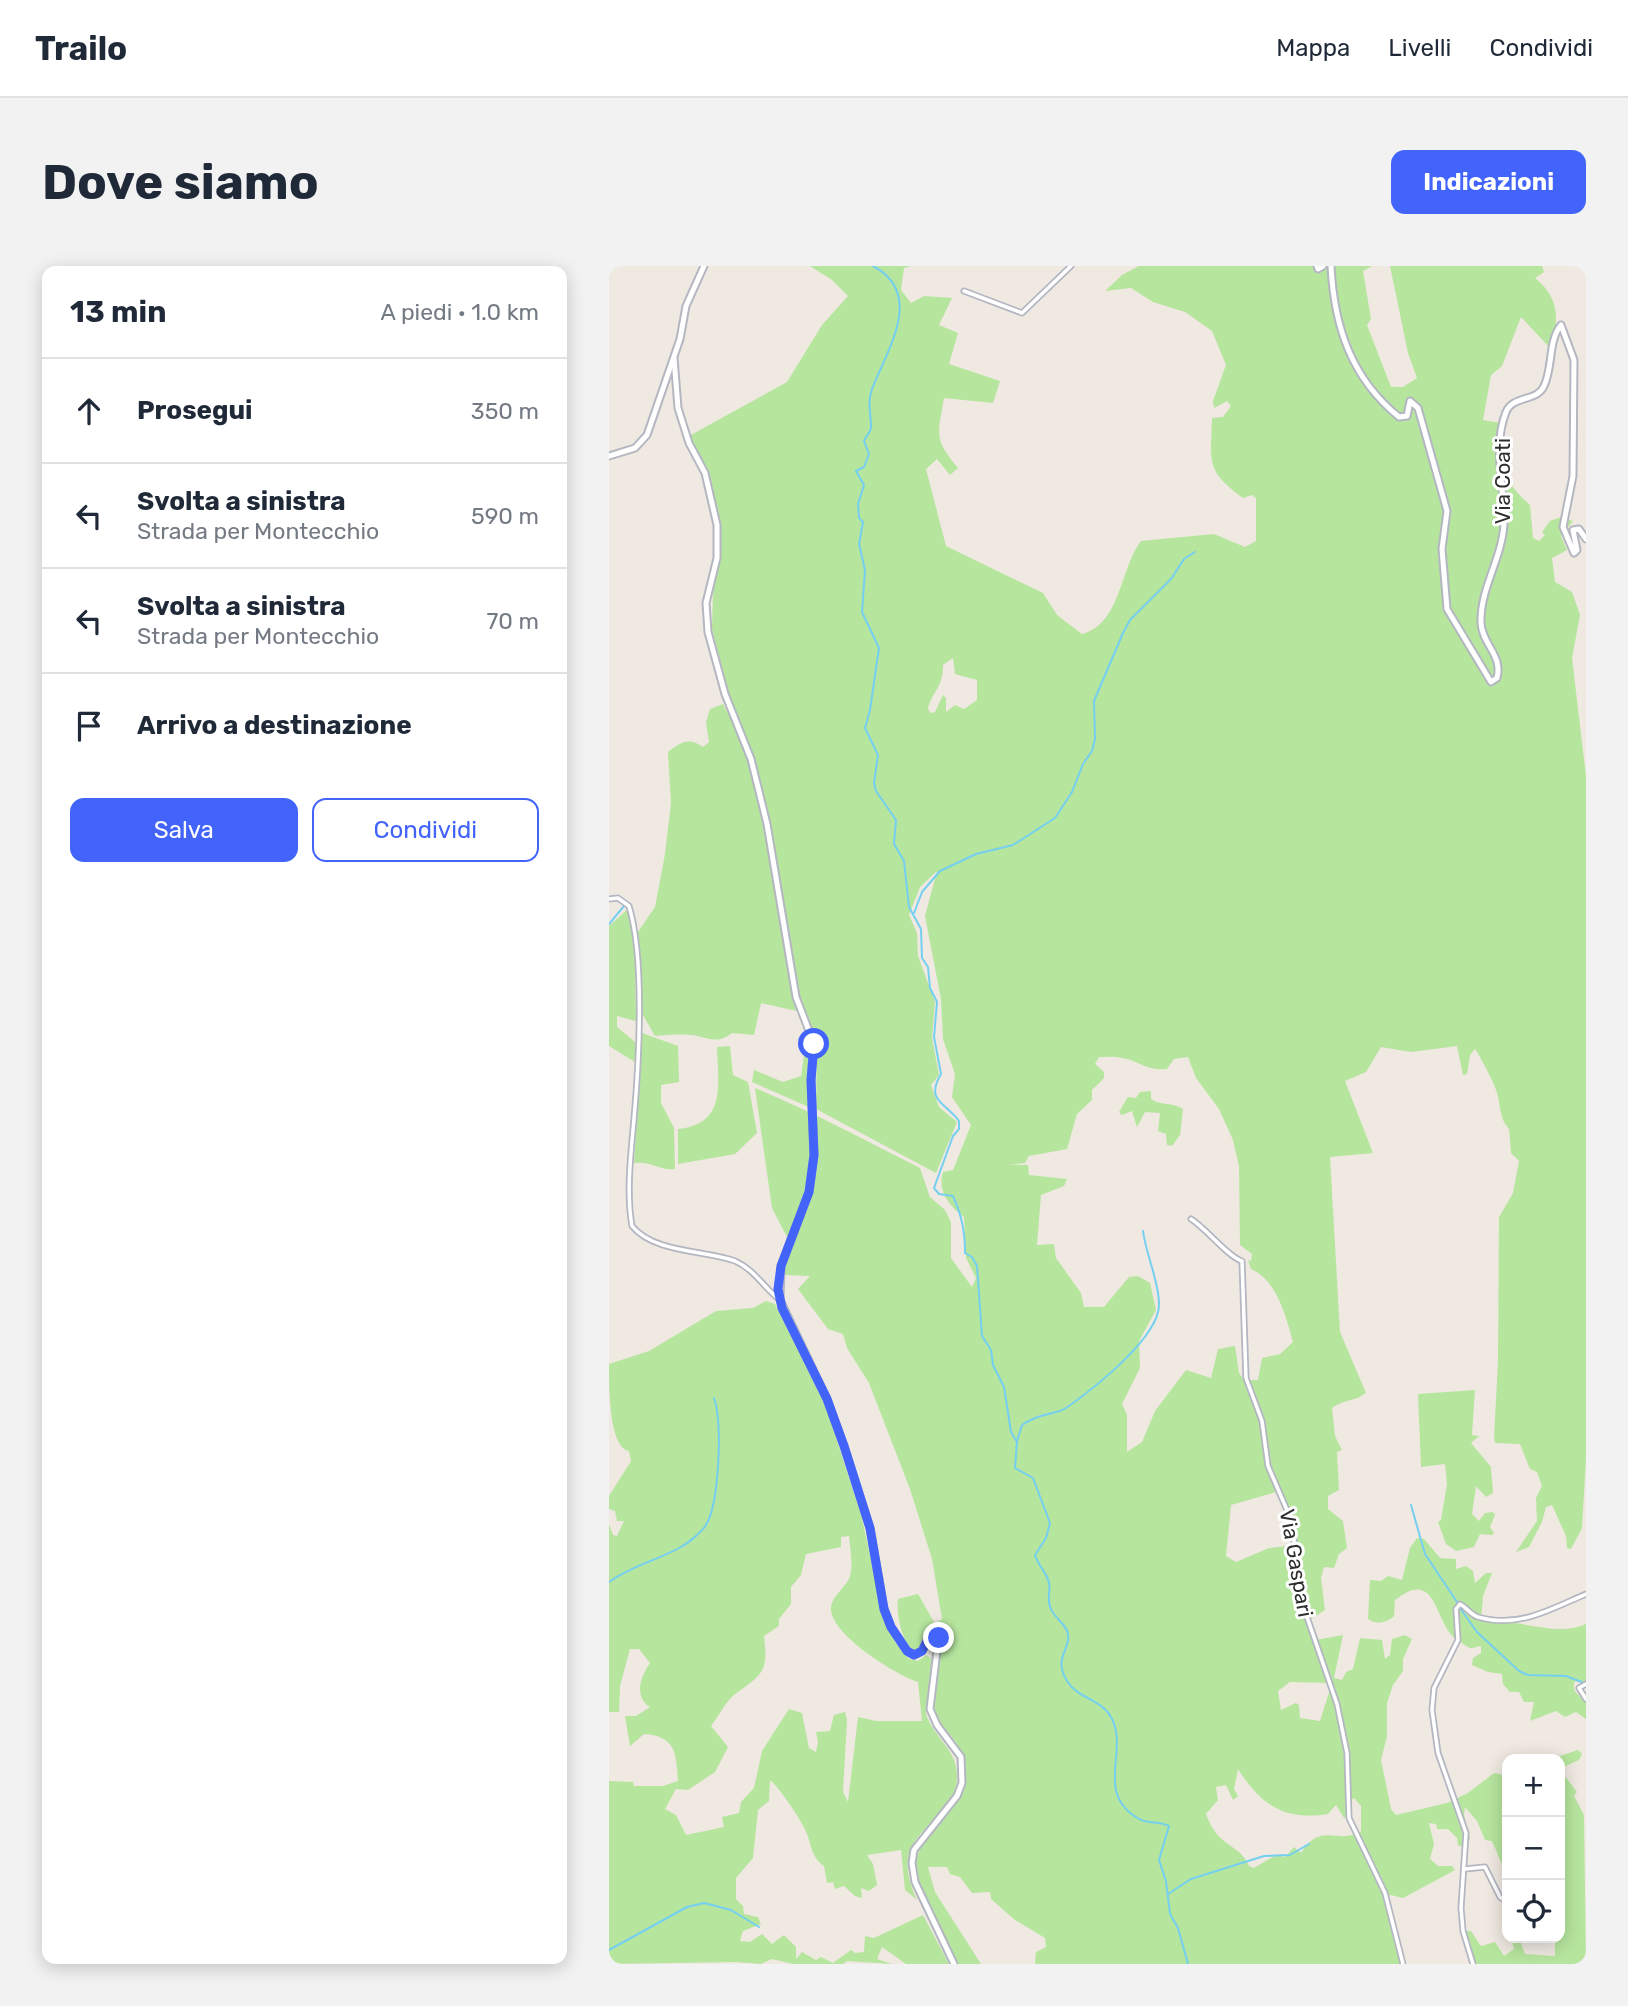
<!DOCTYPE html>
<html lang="it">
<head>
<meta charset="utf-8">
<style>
	:root { --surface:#fff; --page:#f2f2f3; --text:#1f2937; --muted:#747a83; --line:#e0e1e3; --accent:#4264fb }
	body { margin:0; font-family:Rubik,sans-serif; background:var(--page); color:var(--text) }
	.controls { position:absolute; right:21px; bottom:21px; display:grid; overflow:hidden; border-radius:14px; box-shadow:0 4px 18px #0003 }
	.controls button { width:63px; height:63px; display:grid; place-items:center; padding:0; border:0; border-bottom:2px solid var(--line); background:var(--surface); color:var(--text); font:35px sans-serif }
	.stop { position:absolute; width:21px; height:21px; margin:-16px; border:5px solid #4264fb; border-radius:50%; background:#fff }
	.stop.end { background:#4264fb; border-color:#fff; box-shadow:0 2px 7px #0008 }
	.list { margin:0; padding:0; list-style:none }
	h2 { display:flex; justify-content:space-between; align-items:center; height:91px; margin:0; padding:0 28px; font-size:30px }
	h2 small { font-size:23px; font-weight:400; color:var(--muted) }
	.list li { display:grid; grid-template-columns:46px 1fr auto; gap:21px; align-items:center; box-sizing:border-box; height:105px; padding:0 28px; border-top:2px solid var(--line) }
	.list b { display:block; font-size:26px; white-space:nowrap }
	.list p { margin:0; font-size:23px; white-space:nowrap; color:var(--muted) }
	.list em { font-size:23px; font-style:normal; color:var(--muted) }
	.actions { display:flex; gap:14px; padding:21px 28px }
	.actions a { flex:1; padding:16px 0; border:2px solid var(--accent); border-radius:14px; text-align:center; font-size:24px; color:var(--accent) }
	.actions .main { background:var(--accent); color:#fff }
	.icon { flex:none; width:38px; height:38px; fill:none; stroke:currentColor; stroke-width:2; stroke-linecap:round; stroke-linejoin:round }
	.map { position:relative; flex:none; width:977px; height:1698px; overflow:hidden; border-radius:14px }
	header { display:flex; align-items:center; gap:42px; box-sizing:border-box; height:98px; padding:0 35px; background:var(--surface); border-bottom:2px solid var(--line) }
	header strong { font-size:33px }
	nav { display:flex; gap:38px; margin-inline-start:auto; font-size:24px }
	.intro { display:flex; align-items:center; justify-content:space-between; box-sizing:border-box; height:168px; padding:0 42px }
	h1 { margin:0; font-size:49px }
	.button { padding:18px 32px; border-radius:14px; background:var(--accent); color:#fff; font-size:24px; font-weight:700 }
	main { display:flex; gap:42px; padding:0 42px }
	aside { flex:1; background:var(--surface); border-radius:14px; box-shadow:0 4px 18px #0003 }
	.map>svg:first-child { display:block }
</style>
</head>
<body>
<header>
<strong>Trailo</strong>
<nav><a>Mappa</a><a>Livelli</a><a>Condividi</a></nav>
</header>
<div class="intro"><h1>Dove siamo</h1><a class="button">Indicazioni</a></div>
<main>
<aside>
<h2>13 min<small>A piedi · 1.0 km</small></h2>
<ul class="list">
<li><svg class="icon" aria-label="ahead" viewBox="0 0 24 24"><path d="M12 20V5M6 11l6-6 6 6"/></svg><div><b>Prosegui</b></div><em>350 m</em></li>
<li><svg class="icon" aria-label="left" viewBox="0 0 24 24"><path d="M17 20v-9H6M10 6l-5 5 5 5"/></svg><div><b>Svolta a sinistra</b><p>Strada per Montecchio</p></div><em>590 m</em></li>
<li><svg class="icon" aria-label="left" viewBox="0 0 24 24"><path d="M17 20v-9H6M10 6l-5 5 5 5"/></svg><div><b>Svolta a sinistra</b><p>Strada per Montecchio</p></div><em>70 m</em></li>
<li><svg class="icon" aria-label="arrive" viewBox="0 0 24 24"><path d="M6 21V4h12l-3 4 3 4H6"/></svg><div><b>Arrivo a destinazione</b></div></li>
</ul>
<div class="actions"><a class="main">Salva</a><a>Condividi</a></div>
</aside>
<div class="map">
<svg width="977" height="1698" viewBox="0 0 977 1698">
	<rect width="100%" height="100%" fill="#efe9e1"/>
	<g fill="#b6e59e" fill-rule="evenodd">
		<path d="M201 0H302L295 2 292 24 302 37 315 30 343 32 330 59 349 67 340 98 391 115 384 137 335 132C329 169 324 172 349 202L341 209 328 193 317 203 337 280 434 327 448 349 473 368C512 358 511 302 532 275L605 268 636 281 647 275V232L643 229 634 232C596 204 602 197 603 152L614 151 622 140 618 135 605 142 604 135 617 99 603 65 576 46 544 36 522 22 496 25 513 9 530 0H763L754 5 762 53 758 59 782 121H794L808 112 799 87 781 0H933L935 6 926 12C951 32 950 54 942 83L912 51 893 100 882 109 874 154 892 157C891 199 890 210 921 239L924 272 930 275 936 269 933 266 941 255 952 251 964 255 952 270 958 284 943 292 946 316 963 326 971 349 963 392 977 510V1193L973 1262 962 1283 958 1282 957 1270 943 1239 937 1241 933 1256 920 1281 907 1286 928 1255 927 1232 933 1220 928 1206 921 1203 911 1178 886 1177 885 1171 889 1096 890 951 904 927 910 895 902 887 900 863C890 852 892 841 888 827 886 818 871 790 866 783L861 789 858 808 854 809 848 780 802 786 772 781 757 806 736 815 764 887 721 891 731 1066 757 1127C746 1136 734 1133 723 1142L726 1170 733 1184 728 1186 730 1224 719 1230V1243L734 1255 738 1282 730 1288 725 1302 715 1301 712 1312 716 1344 697 1356 707 1374 734 1369 725 1412 733 1414 737 1406 744 1403 751 1372 773 1374 776 1393 781 1389 783 1373 796 1369 803 1373 794 1393V1405L784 1419 778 1437V1470L772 1494 782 1543 787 1549 838 1537 859 1527 885 1507 895 1509 898 1518 893 1528 898 1543V1610L883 1575 876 1574 868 1555 856 1541 855 1549 861 1572 856 1582 849 1579 848 1572 839 1563H828L827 1558 820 1557 825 1578 821 1593 829 1600H843L846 1604 794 1632 782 1629 776 1631 794 1698H426L427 1686 437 1681 436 1672 406 1654 382 1633 381 1626 363 1627 351 1611 341 1608 338 1601H319L326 1626 372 1698H349L307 1610C299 1562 370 1548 355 1492 350 1474 332 1463 325 1447L333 1368 330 1365 318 1366 310 1384 304 1386C293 1375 287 1349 289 1333L309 1328 326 1358 333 1353 323 1293 301 1223 260 1117 238 1082 234 1068 219 1063 189 1023 201 1010 177 1009 171 1004 180 975 163 942 146 822C202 845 256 874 311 902L321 931 336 944 342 956V992L363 1021 367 1012 357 992 355 951C340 940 328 925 334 906L344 904 362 859 343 831 346 808 334 773 332 733 316 650 328 605 311 621 300 649 308 667 309 690 326 736 323 772 330 809 322 819 330 841 348 856 327 907 207 843 208 782 190 733 161 559 144 492 120 429 103 363 104 327 112 280 110 253 102 214 80 170 178 116 213 59 239 30 223 14ZM344 392 346 408 368 414V434L355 443 346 439 337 446V432L334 429 326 446 321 447 319 442C325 423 334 421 334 399ZM490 791C497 791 506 790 513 792 529 794 536 805 558 803L565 793 579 791 587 812 610 843 624 874 630 900 631 979 643 988 642 995 639 994 642 1003C668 1014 677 1051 684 1076L671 1088 653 1092 649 1114H635L630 1107 626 1080 609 1083 602 1112 577 1104 546 1145 533 1176 518 1186V1149L513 1138 531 1102 530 1075 547 1044 541 1017 529 1010 520 1011 495 1041H475L472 1027 447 992 445 978 428 979 432 929 455 920 458 913 420 909 419 899H400L416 897 420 890 458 883 468 848 483 834V824L495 812V806L486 798ZM671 1225 687 1265 686 1279 660 1282 627 1296 617 1290 622 1239ZM681 1416 723 1417 711 1455 691 1452 690 1439 687 1437 672 1444 669 1425ZM629 1503C652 1539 675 1555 719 1548L727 1539 735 1552 739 1550 741 1535 745 1532 752 1540V1565C729 1580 712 1554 692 1587L685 1581 676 1591 667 1589 645 1602 640 1600C631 1577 609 1583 597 1548L609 1534 607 1521 617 1519 624 1534 629 1530 625 1523Z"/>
		<path d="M114 438C166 531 164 643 188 745L152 737 145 769 123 767C107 780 97 770 81 769 70 768 58 769 46 770L31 744 29 666 46 641 56 588 62 537 59 486C72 476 80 471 94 481L100 476 97 456 101 443Z"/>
		<polygon points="20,642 26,691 27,755 8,750 8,761 26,776 26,796 0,780 0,660"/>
		<path d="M33 767 69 780 70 816 52 819V837L65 862 66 903C51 905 43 895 25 897Z"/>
		<polygon points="197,775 203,778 198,809 202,842 143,816 145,804 174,816 192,810"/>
		<path d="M121 780 124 809 139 816 148 867 126 888 69 898V863C118 858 109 819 108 781Z"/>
		<path d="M542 825V833C552 840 564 836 574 843L571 869 563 880 558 879 557 868 549 865 551 847 536 846 528 861 523 845 513 849 510 846 519 831 527 832 531 826Z"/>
		<path d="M157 1035 166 1038 217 1141 253 1252 275 1354 286 1376 300 1393 309 1395 317 1389 323 1393 317 1448C325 1472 348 1483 348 1510 349 1563 273 1560 308 1634L296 1624 292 1584 258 1589 264 1598 268 1619 260 1625 252 1622 253 1632 246 1630 235 1620 226 1623 224 1616 218 1617 215 1600C204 1594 202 1579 198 1568 194 1556 170 1521 161 1514L160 1535 149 1544 144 1592 127 1612V1633L134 1640 135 1648 149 1651 152 1658 134 1665 131 1675 141 1676 153 1668 163 1678 175 1669 187 1681V1693L193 1686 207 1694 212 1691 224 1697 242 1684 246 1687 255 1686 256 1670 265 1672 314 1649 340 1698H297L273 1681 268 1693 283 1698 238 1695 234 1698H184L163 1693 152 1698 128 1696 0 1698V1515L24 1516 25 1520H54L69 1515C67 1489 68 1470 35 1468L21 1480 16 1450H27L41 1441C24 1430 32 1410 41 1397L30 1383H21L11 1420 10 1446H0V1258L4 1269 8 1270 15 1255H8L6 1245 0 1243V1230L22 1195 20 1185C0 1182 0 1120 0 1098L40 1085 107 1045 144 1042ZM240 1270C241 1282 245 1302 240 1313 235 1322 223 1331 222 1341 219 1367 287 1409 309 1416L313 1455H267L249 1451 239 1536 234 1526 238 1454 236 1446 225 1449 221 1465 207 1466 209 1476 207 1486 200 1482 193 1447 180 1443 153 1485 145 1522 132 1536 130 1547 113 1551 115 1561 77 1569 67 1549 56 1543 67 1523 79 1524 106 1506 119 1481 102 1460C109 1451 117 1435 126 1428 155 1408 159 1405 155 1370L170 1360V1353L182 1338V1321L192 1309 197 1288 232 1281V1271Z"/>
		<polygon points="866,1124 863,1169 870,1170 862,1177 882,1201 884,1227 877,1231 867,1220 863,1248 870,1255 876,1247 884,1246 886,1249 881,1261 885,1267 883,1269 871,1268 865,1281 847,1285 837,1278 829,1256 832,1254 838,1218 836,1198 812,1201 809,1128"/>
		<path d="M808 1272 815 1273 831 1292 847 1293V1303L857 1300 864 1305 866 1317 877 1307H883L874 1330 872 1354C907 1352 947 1372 977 1358V1416L966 1415C961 1426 972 1429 977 1437V1453L967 1446 956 1451 947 1445 921 1455 925 1436H915L910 1426H901L894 1418 893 1408 879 1406 863 1399 864 1392 872 1387V1380C869 1380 866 1382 862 1382 859 1382 855 1378 853 1377 823 1364 832 1298 786 1334L785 1350C778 1357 767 1359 759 1353L761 1314 772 1315 779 1310 793 1314 801 1282Z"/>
		<polygon points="969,1484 973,1488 970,1494 952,1502 952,1505 968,1526 965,1530 975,1549 977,1698 863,1698 854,1671 858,1665 862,1665 872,1680 886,1676 895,1690 905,1683 902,1672 910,1672 916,1688 946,1690 946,1677 951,1672 951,1493 942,1493"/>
	</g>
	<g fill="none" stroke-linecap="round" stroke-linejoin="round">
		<g stroke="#75cff0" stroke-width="2">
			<path d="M264 0C317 28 277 86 263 123 258 136 262 148 262 161 262 166 257 170 255 175L260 188 255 201 247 205 255 219 249 238 250 252 254 256 250 278 256 304 253 346 270 382 261 444 256 462 269 489 265 517 267 525 287 554 285 578 295 595 300 641 312 663 313 692 319 701 321 722 328 736 325 771 332 808C316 835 336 836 350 855V863L344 870 325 922 330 928 344 930C353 950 356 966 356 987L363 991 368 1000 373 1070 382 1084 384 1099 395 1121 402 1166 408 1176 406 1202 424 1212 441 1257 437 1272 426 1289C429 1300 438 1306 440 1317 442 1326 437 1334 442 1343 446 1353 458 1358 459 1369 461 1385 444 1392 458 1415 468 1432 492 1433 502 1451 521 1485 484 1526 530 1553 538 1558 551 1555 560 1560L550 1594 557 1615 561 1648 569 1662 579 1698"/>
			<polyline points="305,647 313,626 331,605 367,588 404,579 446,552 463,526 474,498 483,485 486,473 485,435 514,367 521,354 562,313 575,293 586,286"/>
			<polyline points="0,658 15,640"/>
			<path d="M408 1175 413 1159C431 1146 447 1149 457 1142 483 1124 551 1071 550 1038 550 1015 537 989 534 965"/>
			<polyline points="802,1239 816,1288 848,1336"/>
			<path d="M0 1316C22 1300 49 1294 72 1281 79 1277 93 1266 97 1259 110 1238 114 1156 105 1132"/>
			<polyline points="848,1338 868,1366 910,1405 919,1409 957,1410 975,1417"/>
			<polyline points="559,1628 582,1613 655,1590 681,1589 700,1578"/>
			<polyline points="0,1684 78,1641 95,1637 122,1644 150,1661"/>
		</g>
		<defs>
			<g id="street">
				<polyline points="355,25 413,47 462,0"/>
				<path d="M0 633 9 632 20 640C36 693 30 797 25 853 22 887 17 926 23 960 45 987 95 984 126 995 145 1003 155 1022 171 1034"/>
				<path d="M582 953C598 963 619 991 633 995L637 1112 653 1155 659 1200 684 1258 688 1322 728 1438 738 1487 740 1552 776 1627 794 1698"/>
				<polyline points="977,1418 970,1422 977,1433"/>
				<polyline points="856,1603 876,1601 891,1631 898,1636"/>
				<path d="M864 1698 854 1665 852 1642 857 1567 829 1487 823 1444 825 1422 849 1374 847 1343 851 1338C858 1342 862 1349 869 1351 909 1363 942 1343 977 1328"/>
			</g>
			<g id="secondary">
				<polyline points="708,0 709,3 714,0"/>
				<path d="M722 0C725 60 742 112 790 151L798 150 801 135 809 142 838 245 833 283 838 343 882 416 888 412C894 389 873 378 872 357 871 322 893 293 895 258 896 222 883 181 897 146 904 129 928 136 935 120 944 102 939 75 952 59L965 94 964 210 954 261 965 287 968 284 964 264 970 263 977 273"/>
				<polyline points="65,92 69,142 80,177 96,207 108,259 108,292 97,337 99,366 116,428 142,493 158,558 187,731 205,778 202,814 205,889 200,926 172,1000 171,1034 218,1133 235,1180 261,1262 275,1343 282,1361 298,1385 305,1389 313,1385 321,1366 327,1364 330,1368 321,1443 328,1459 352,1491 353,1517 348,1530 305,1584 303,1597 306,1616 345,1698"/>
				<polyline points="0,190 26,182 38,169 71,73 77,40 95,0"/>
			</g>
		</defs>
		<use href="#street" stroke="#b4b7c1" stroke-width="7"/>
		<use href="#secondary" stroke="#b4b7c1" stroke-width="9"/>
		<use href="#street" stroke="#fff" stroke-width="3.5"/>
		<use href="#secondary" stroke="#fff" stroke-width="5"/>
	</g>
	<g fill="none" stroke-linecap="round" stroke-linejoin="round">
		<polyline stroke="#4264fb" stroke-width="9" points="205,778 202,814 205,889 200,926 172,1000 169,1023 173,1042 218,1133 235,1180 261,1262 275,1343 282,1361 298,1385 305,1389 313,1385 324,1364 327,1364 330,1372"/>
	</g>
	<g text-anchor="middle" stroke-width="6" stroke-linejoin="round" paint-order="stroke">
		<g font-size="21" fill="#2e2e2e" stroke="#fff">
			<text transform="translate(894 215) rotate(-90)" y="7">Via Coati</text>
			<text transform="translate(687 1297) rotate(80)" y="7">Via Gaspari</text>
		</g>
	</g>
</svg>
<div class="controls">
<button>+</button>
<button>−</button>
<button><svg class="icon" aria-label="locate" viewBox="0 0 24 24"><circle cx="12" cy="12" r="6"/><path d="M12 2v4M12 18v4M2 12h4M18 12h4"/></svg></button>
</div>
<div class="stop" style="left:205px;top:778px"></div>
<div class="stop end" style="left:330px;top:1372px"></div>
</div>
</main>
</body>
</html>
